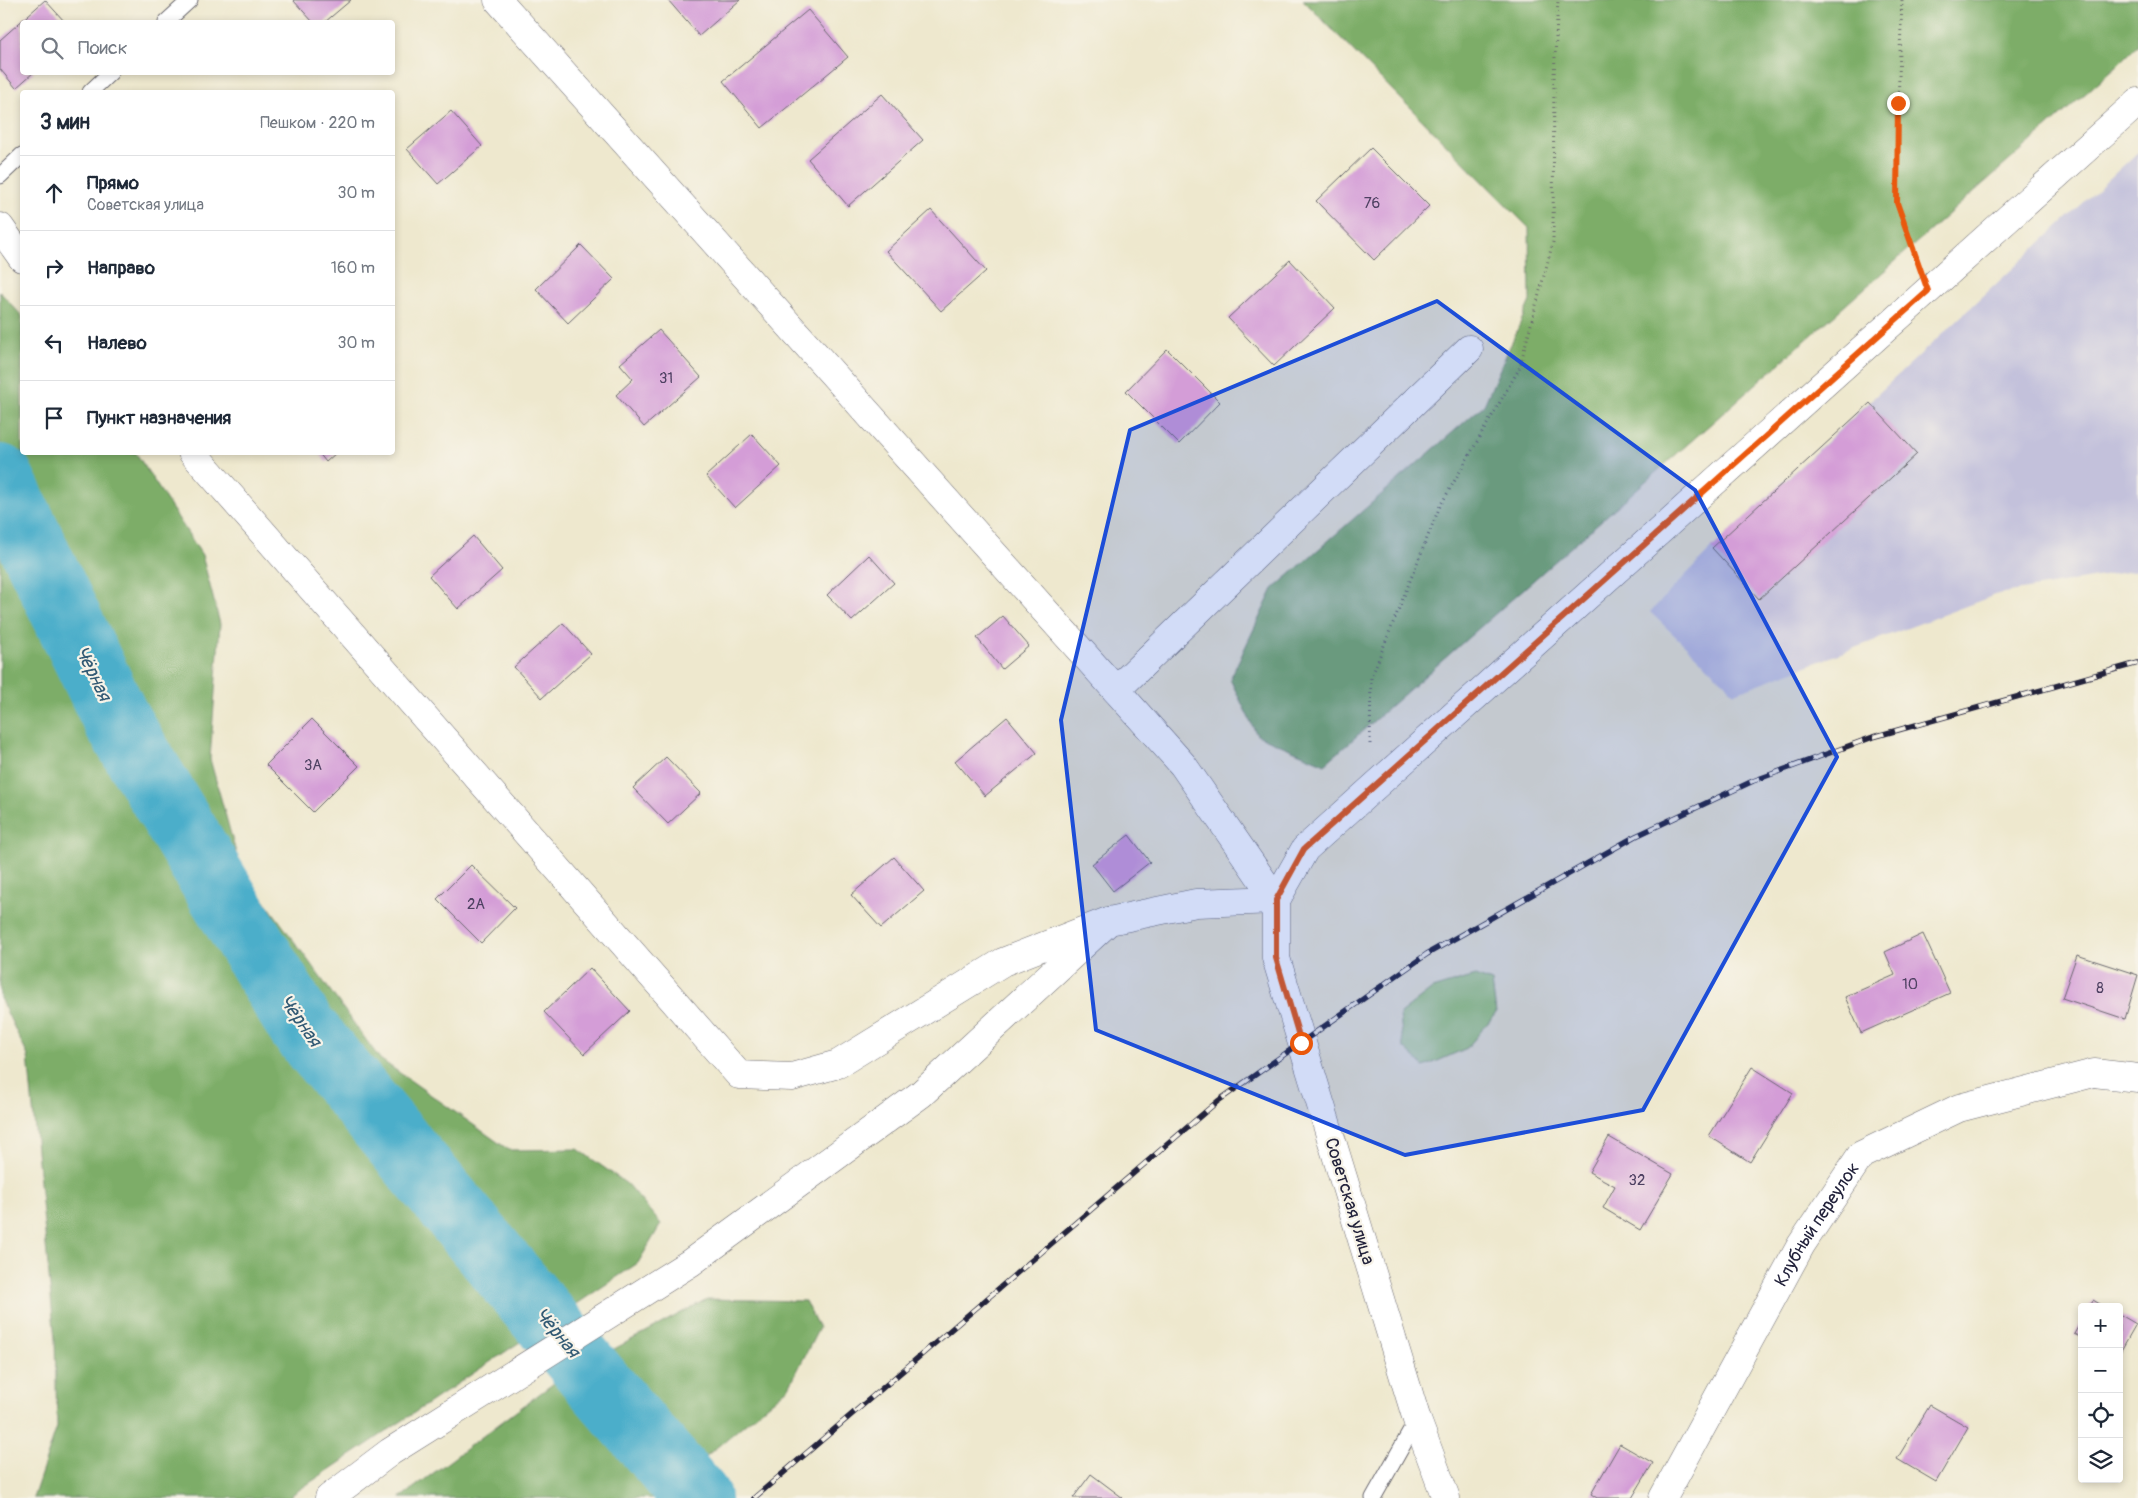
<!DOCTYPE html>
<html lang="ru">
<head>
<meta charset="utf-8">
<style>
	:root { --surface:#fff; --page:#f2f2f3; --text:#1f2937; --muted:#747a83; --line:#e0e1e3 }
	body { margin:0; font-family:Pangolin,sans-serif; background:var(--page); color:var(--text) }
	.controls { position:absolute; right:15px; bottom:15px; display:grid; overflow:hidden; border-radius:5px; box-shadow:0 2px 8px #0003 }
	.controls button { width:45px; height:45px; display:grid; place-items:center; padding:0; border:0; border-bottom:1px solid var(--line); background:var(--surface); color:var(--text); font:25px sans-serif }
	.stop { position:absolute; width:15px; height:15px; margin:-11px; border:4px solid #ea580c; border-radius:50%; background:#fff }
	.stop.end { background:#ea580c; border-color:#fff; box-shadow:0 1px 5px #0008 }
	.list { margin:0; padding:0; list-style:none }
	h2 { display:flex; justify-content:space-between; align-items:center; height:65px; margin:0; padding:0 20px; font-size:21px }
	h2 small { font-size:16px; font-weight:400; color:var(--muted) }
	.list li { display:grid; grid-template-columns:32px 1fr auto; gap:15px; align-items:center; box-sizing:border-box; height:75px; padding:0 20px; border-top:1px solid var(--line) }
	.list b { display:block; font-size:19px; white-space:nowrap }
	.list p { margin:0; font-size:16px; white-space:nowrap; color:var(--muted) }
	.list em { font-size:16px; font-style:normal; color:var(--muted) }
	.icon { flex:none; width:28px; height:28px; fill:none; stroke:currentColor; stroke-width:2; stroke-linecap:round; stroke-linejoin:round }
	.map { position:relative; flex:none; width:2138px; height:1498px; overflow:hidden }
	.search { position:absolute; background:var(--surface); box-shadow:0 2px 8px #0003; left:20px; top:20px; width:375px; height:55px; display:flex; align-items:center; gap:12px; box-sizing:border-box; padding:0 18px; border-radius:5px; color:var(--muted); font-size:19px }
	.panel { position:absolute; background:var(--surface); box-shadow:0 2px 8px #0003; left:20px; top:90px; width:375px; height:365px; border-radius:5px }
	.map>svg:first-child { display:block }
</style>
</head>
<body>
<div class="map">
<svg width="2138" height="1498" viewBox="0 0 2138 1498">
	<rect width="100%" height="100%" fill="#f7f3e8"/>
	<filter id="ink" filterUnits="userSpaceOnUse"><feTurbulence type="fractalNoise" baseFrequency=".02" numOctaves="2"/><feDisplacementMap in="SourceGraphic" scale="10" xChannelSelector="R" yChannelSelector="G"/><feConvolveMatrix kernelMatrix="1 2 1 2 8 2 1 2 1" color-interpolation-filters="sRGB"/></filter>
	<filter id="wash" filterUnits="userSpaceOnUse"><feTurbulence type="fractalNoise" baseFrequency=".0096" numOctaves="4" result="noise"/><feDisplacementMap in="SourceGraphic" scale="20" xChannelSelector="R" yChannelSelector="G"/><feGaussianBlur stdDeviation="1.12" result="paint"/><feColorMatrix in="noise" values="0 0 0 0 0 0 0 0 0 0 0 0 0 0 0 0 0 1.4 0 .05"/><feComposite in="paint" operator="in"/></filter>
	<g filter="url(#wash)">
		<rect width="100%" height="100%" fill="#eee8ce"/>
		<polygon fill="#c3c1db" points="2138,152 2138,570 1998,594 1735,693 1650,612 1712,548"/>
		<polygon fill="#9cc977" stroke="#5f7659" points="1475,976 1492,982 1496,1013 1467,1048 1424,1067 1403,1047 1400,1014 1432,989"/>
		<g fill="#7dad68" stroke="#506852">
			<polygon points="1303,0 2138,0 2138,45 2119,64 1325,764 1257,735 1230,679 1273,589 1484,405 1530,301 1529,228"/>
			<polygon points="0,292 22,316 22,452 136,453 202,555 220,624 210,759 240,867 380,1059 509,1150 578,1149 627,1184 661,1224 638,1263 287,1498 33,1498 57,1427 55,1340 28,1056 0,998"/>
			<polygon points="707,1299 805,1301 819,1328 789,1387 656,1498 400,1498 562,1377"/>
		</g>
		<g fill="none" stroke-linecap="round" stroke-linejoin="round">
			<polyline stroke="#4baeca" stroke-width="68" points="0,478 116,719 301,1026 597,1382 697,1498"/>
		</g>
		<g id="blocks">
			<g fill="#d49dd7">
				<polygon points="45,0 65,22 22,22 22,72 34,72 16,88 0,69 0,40"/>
				<polygon points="293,0 351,0 325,22 313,22"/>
				<polygon points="668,0 740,0 699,36"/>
				<polygon points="808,10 848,57 762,128 723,81"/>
				<polygon points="882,94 923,140 848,206 808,159"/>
				<polygon points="451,111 482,146 438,184 407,149"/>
				<polygon points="1371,148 1429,206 1374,260 1316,201"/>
				<polygon points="931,210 986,271 941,311 886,251"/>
				<polygon points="581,245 614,279 568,323 536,289"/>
				<polygon points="1290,260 1335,308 1274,366 1228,318"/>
				<polygon points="659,330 701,377 644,427 616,395 633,379 620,364"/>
				<polygon points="1167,349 1220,402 1179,444 1126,391"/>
				<polygon points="1870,403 1917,454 1759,599 1712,548"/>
				<polygon points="752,434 781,466 735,508 706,476"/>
				<polygon points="318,452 337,452 326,462"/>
				<polygon points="473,536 502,570 458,609 429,576"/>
				<polygon points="869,555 894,583 852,621 827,595"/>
				<polygon points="1003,616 1029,646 1002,669 977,638"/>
				<polygon points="563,623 591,654 542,698 514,667"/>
				<polygon points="1007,717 1037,753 985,796 955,761"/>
				<polygon points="312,719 359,766 313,812 266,765"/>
				<polygon points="666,757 701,793 668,824 633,788"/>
				<polygon points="1129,835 1150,862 1113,891 1092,864"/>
				<polygon points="894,857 924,891 881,928 851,895"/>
				<polygon points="471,865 515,908 481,943 437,899"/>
				<polygon points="1923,934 1950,993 1861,1033 1845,997 1895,975 1885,952"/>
				<polygon points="2077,955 2138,975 2125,1019 2062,998"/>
				<polygon points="590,968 630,1011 584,1054 544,1012"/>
				<polygon points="1752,1067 1793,1093 1750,1162 1709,1136"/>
				<polygon points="1609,1137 1673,1174 1640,1230 1603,1208 1615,1186 1589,1172"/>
				<polygon points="2093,1300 2105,1307 2089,1307"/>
				<polygon points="2119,1314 2136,1324 2119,1354"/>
				<polygon points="2082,1320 2082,1338 2074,1334"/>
				<polygon points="1930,1405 1968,1427 1936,1482 1897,1459"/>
				<polygon points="1620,1444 1653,1463 1632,1498 1597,1498 1591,1494"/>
				<polygon points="1091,1474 1123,1498 1073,1498"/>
			</g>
		</g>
	</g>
	<g filter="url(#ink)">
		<use href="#blocks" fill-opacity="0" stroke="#69676e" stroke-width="1"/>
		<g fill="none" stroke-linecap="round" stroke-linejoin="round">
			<defs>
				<g id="service">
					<polyline points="166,22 190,0"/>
					<polyline points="90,92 111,72"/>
					<polyline points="0,176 22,155"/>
					<polyline points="1373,1498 1417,1420"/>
				</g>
				<g id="minor">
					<polyline points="498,0 1183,765 1276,900"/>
					<polyline points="0,227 22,258"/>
					<polyline points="192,452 739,1075 792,1077 838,1064 1003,962 1108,921"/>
					<polyline points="1116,690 1469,349"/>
					<path id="s1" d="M1663 1498 1801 1245 1861 1155 1959 1108 2094 1073 2138 1078"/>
				</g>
				<g id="tertiary">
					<polyline points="329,1498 390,1452 690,1263 921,1094 1109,921 1196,903 1276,900"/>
					<polyline points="1446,1498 1417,1420 1276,958 1276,900 1305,849 2138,102"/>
				</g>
			</defs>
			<use href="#service" stroke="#69676e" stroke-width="17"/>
			<use href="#minor" stroke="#69676e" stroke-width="29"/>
			<use href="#tertiary" stroke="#69676e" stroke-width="29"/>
			<g stroke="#69676e" stroke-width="3" stroke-dasharray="1 4" stroke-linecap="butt">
				<polyline points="1902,0 1898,103 1897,203 1916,257"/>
				<polyline points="1370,744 1371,678 1440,506 1519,369 1553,242 1554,75 1558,0"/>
			</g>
			<use href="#service" stroke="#fff" stroke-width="15"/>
			<use href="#minor" stroke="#fff" stroke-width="28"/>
			<use href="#tertiary" stroke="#fff" stroke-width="28"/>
			<defs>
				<polyline id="rail" points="754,1498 1218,1101 1427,954 1636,836 1753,781 1873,737 2138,663"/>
			</defs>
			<use href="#rail" stroke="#22223b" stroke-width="5.5"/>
			<use href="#rail" stroke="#f7f3e8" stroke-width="4" stroke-dasharray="11" stroke-linecap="butt"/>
		</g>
	</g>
	<g fill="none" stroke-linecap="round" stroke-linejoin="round" filter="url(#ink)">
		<polyline stroke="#ea580c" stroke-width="6" points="1301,1043 1276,958 1276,900 1304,849 1928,291 1897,203 1898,103"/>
	</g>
	<path fill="#1d4ed8" fill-opacity="0.2" stroke="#1d4ed8" stroke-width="4" stroke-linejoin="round" d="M1437 301 1695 490 1837 757 1643 1110 1405 1155 1096 1030 1061 720 1130 430Z"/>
	<g text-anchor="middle" stroke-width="4.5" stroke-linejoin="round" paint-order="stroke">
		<g font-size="15" fill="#4e4162">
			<text x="1372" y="208">76</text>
			<text x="666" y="383">31</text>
			<text x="313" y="770">3А</text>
			<text x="476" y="909">2А</text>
			<text x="1910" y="989">10</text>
			<text x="2100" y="993">8</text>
			<text x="1637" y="1185">32</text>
		</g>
		<g font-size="18" fill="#22223b" stroke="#f7f3e8">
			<text transform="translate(1350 1201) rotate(73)" y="6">Советская улица</text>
			<text dy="6" stroke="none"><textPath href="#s1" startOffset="314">Клубный переулок</textPath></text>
		</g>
		<g font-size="19" font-style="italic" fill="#325a74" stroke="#f7f3e8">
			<text transform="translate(94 673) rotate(64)" y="7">Чёрная</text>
			<text transform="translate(301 1020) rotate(55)" y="7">Чёрная</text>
			<text transform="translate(558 1332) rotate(50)" y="7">Чёрная</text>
		</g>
	</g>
</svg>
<div class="controls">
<button>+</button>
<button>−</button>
<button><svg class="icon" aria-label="locate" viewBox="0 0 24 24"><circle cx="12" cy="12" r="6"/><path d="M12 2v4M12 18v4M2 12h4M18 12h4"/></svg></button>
<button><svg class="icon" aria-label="layers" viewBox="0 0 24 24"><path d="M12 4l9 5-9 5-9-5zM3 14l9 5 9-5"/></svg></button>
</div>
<div class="stop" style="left:1301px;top:1043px"></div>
<div class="stop end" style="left:1898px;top:103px"></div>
<div class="search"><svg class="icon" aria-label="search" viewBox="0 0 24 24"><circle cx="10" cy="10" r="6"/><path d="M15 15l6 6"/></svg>Поиск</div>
<section class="panel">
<h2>3 мин<small>Пешком · 220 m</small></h2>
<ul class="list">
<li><svg class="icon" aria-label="ahead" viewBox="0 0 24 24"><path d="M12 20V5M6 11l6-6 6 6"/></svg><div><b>Прямо</b><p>Советская улица</p></div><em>30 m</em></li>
<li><svg class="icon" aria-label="right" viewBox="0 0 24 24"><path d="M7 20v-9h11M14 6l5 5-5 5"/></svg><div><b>Направо</b></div><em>160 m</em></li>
<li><svg class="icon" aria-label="left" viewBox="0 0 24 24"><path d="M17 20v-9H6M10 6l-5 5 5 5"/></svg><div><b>Налево</b></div><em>30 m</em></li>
<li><svg class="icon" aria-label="arrive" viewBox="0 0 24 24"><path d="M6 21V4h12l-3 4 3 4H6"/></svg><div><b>Пункт назначения</b></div></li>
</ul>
</section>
</div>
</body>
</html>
